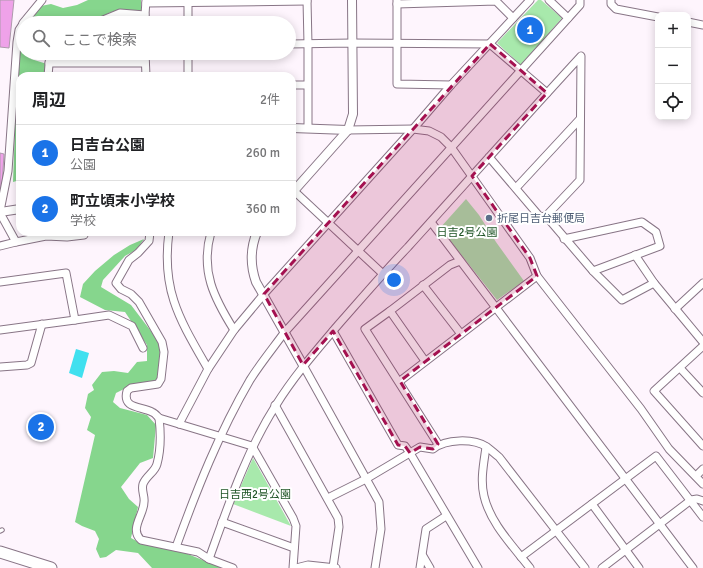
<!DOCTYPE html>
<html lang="ja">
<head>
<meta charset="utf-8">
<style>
	:root { --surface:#fff; --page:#f6f6f6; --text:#202124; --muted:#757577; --line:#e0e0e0; --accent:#1a73e8 }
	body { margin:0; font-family:Signika,"Noto Sans JP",sans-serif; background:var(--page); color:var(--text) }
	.controls { position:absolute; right:12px; top:12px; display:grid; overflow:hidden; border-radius:8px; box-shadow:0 2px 10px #0003 }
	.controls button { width:36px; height:36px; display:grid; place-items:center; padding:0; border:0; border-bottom:1px solid var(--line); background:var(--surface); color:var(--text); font:20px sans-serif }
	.you { position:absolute; left:394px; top:280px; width:14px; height:14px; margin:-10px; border:3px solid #fff; border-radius:50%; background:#1a73e8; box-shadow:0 0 0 6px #1a73e833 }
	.badge { display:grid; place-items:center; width:26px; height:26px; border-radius:50%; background:var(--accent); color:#fff; font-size:13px; font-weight:700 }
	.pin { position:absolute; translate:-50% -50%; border:2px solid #fff; box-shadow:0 1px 4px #0006 }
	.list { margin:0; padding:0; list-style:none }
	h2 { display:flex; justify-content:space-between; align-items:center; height:52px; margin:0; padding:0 16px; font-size:17px }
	h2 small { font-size:13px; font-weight:400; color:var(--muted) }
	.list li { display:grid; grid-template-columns:26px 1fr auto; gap:12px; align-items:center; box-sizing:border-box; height:56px; padding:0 16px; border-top:1px solid var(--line) }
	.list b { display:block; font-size:15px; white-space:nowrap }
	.list p { margin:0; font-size:13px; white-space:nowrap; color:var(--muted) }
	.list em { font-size:13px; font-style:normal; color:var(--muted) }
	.icon { flex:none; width:22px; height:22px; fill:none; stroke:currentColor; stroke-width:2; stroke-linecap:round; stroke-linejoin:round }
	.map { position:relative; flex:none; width:703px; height:568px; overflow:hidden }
	.search { position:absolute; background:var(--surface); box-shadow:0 2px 10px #0003; left:16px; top:16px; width:280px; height:44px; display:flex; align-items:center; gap:10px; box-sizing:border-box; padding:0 14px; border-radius:22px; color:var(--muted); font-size:15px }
	.panel { position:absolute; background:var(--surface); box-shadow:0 2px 10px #0003; left:16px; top:72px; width:280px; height:164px; border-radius:12px }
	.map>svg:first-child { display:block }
</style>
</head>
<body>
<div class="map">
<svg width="703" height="568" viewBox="0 0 703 568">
	<rect width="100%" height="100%" fill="#fef5fd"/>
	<g fill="#a8e9ac">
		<polygon points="538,0 541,0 562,18 521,65 497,43"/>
		<polygon points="466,199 479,215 496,242 524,281 497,300 440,228"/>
		<polygon points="253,458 291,526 233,504"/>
	</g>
	<g fill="#86d68d">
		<polygon points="88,0 141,0 141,10 121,10 111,12 90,23 43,23 40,21 38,23 26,23 41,6 51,4 63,8 77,5"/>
		<polygon points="23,27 23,53 31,53 31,59 47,64 45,76 20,76 20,180 13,182 18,51"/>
		<polygon points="144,239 136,250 125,256 103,280 101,287 131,305 160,343 161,352 158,379 154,382 132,385 116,393 113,402 120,408 147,415 156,425 153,458 140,463 121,487 129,499 138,507 131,538 142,544 183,552 222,568 152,568 138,553 116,550 106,557 100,558 96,549 99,539 95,531 82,526 75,522 95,435 87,430 91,417 85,408 88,394 94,390 92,385 102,372 114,371 128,373 137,362 147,361 147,345 125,312 105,310 80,297 83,284 95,271 114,255 130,245"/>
	</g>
	<polygon fill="#40e0ef" points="76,349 89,353 82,378 69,373"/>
	<g fill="#efa2e9" stroke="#ae9aac">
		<polygon points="0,0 14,0 9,48 0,47"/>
		<polygon points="0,153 4,154 1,202 0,202"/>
	</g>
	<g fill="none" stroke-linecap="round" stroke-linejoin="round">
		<defs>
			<polyline id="service" points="0,531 2,530"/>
			<g id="minor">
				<polyline points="307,0 308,44 308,128"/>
				<polyline points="397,0 397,84 451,85"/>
				<polyline points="549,0 568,18"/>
				<polyline points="611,0 611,4 616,9 658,17"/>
				<polyline points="146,3 307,1"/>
				<polyline points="188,3 188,23"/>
				<polyline points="397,4 496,1 513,18"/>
				<polyline points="145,15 145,23"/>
				<polyline points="688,22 703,25"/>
				<polyline points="23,23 42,0"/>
				<polyline points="96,23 120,13 145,15 146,0"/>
				<polyline points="289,44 352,43 490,44 547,93"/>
				<polyline points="145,53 146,76"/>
				<polyline points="49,63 145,63"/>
				<polyline points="48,76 50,53"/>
				<polyline points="188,76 188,53"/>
				<polyline points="292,85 307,85"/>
				<polyline points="348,130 413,129 429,131 441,137 451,147 530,258 537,276 641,409 669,449 703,484"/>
				<polyline points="516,188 580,119"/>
				<polyline points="292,189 383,274"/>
				<polyline points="0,211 8,171 17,42 19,30 23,24"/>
				<polyline points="0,213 16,242 46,236 67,237 84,235"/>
				<polyline points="546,216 593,271 622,300 654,283"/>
				<polyline points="431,222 693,568"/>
				<path d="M150 232 149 241 138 253 129 260 116 283 121 289 131 294 139 302 162 342 164 352 161 379 158 384 131 388 127 391C122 409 141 406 152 412 155 413 157 416 159 418L252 446 293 518 296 526 293 568"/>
				<path d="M169 232C161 291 180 320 208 369"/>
				<path d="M211 232C200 271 214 298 234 330"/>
				<polyline points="564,239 642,222 656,232 660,246 593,271"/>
				<polyline points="0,246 16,242"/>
				<polyline points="635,255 654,283 703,342"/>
				<polyline points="0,282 66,273 75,320 109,315 132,326 143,348"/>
				<polyline points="423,285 461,334"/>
				<polyline points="675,309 703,283"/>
				<polyline points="390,311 365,329 438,444"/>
				<polyline points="0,330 75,320"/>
				<polyline points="333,331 398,445 405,446 410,453 478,568"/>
				<polyline points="703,346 654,391 703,446"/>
				<polyline points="425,361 390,311 450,265 460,261"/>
				<polyline points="303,365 379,502 381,529 375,568"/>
				<polyline points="0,367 27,365 31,363 42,324"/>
				<polyline points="680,368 703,393"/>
				<polyline points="400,381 537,276"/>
				<polyline points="275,405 338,518 339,527 333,567"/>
				<path d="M159 418C161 434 161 449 157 464 155 472 146 476 143 484 141 491 145 496 144 502 144 515 129 529 141 540L198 552 209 559 233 568"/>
				<polyline points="179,424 208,369 234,330 264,294 413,129 451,85 530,0"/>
				<path d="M486 447C484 462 480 480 484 496 490 523 513 546 530 568"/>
				<polyline points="696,476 703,469"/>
				<path d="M328 498 366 479 420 447 433 449C446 439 473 438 487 447 491 450 495 454 499 457L585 568"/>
				<polyline points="592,504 639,568"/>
				<polyline points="222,522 294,548"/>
				<path d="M176 547C197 489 219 433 250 380 260 364 273 348 284 333L580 5V0"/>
				<polyline points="423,556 430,568"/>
				<polyline points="521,557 656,456 703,517"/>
				<path d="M209 559C228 506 246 452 276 405 294 376 316 351 338 325 361 299 384 272 408 247 466 183 523 119 581 56L580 180 546 216 540 217 489 157"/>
				<polyline points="296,568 308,565 336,568"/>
				<polyline points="420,568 426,529 446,516"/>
				<polyline points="602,568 691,500 697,499 703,501"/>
			</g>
			<g id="tertiary">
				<polyline points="292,128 348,130"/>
				<polyline points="292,193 348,130 353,114 352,0"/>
				<polyline points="0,212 20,209"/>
				<path d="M257 232C250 249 250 265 256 282L303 365"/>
			</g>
			<polyline id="trunk" points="0,552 51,568"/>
		</defs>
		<use href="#service" stroke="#887586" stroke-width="5.5"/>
		<use href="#minor" stroke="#887586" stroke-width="9"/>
		<use href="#tertiary" stroke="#887586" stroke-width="10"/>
		<use href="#trunk" stroke="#887586" stroke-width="13"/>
		<use href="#service" stroke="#fff" stroke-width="3.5"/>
		<use href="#minor" stroke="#fff" stroke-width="7"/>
		<use href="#tertiary" stroke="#fff" stroke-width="8"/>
		<use href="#trunk" stroke="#fff" stroke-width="11"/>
	</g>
	<path fill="#a41150" fill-opacity="0.2" stroke="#a41150" stroke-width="3" stroke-dasharray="8 5" stroke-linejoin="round" d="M490 44 547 93 472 176 530 258 537 276 400 381 438 444 433 449 420 447 410 453 405 446 398 445 333 331 303 365 264 294Z"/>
	<circle fill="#5c6f8a" stroke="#fff" stroke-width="1.5" cx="489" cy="218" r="4"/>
	<g text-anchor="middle" stroke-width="4" stroke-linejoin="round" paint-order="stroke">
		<g font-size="11" fill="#4e5e75" stroke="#fff" text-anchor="start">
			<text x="497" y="222">折尾日吉台郵便局</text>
		</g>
		<g font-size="11" fill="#1e5425" stroke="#fff">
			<text x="467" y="236">日吉2号公園</text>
			<text x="255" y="498">日吉西2号公園</text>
		</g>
	</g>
</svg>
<div class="controls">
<button>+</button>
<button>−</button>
<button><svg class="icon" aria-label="locate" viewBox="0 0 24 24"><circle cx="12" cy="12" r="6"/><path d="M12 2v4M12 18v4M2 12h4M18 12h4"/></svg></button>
</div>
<div class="you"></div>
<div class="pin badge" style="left:530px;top:30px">1</div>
<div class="pin badge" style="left:41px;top:427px">2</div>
<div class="search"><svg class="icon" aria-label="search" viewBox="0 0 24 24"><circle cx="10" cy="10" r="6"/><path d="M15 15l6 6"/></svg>ここで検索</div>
<section class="panel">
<h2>周辺<small>2件</small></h2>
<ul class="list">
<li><span class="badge">1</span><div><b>日吉台公園</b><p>公園</p></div><em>260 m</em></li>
<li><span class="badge">2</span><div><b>町立頃末小学校</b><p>学校</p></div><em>360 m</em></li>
</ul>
</section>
</div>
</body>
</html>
